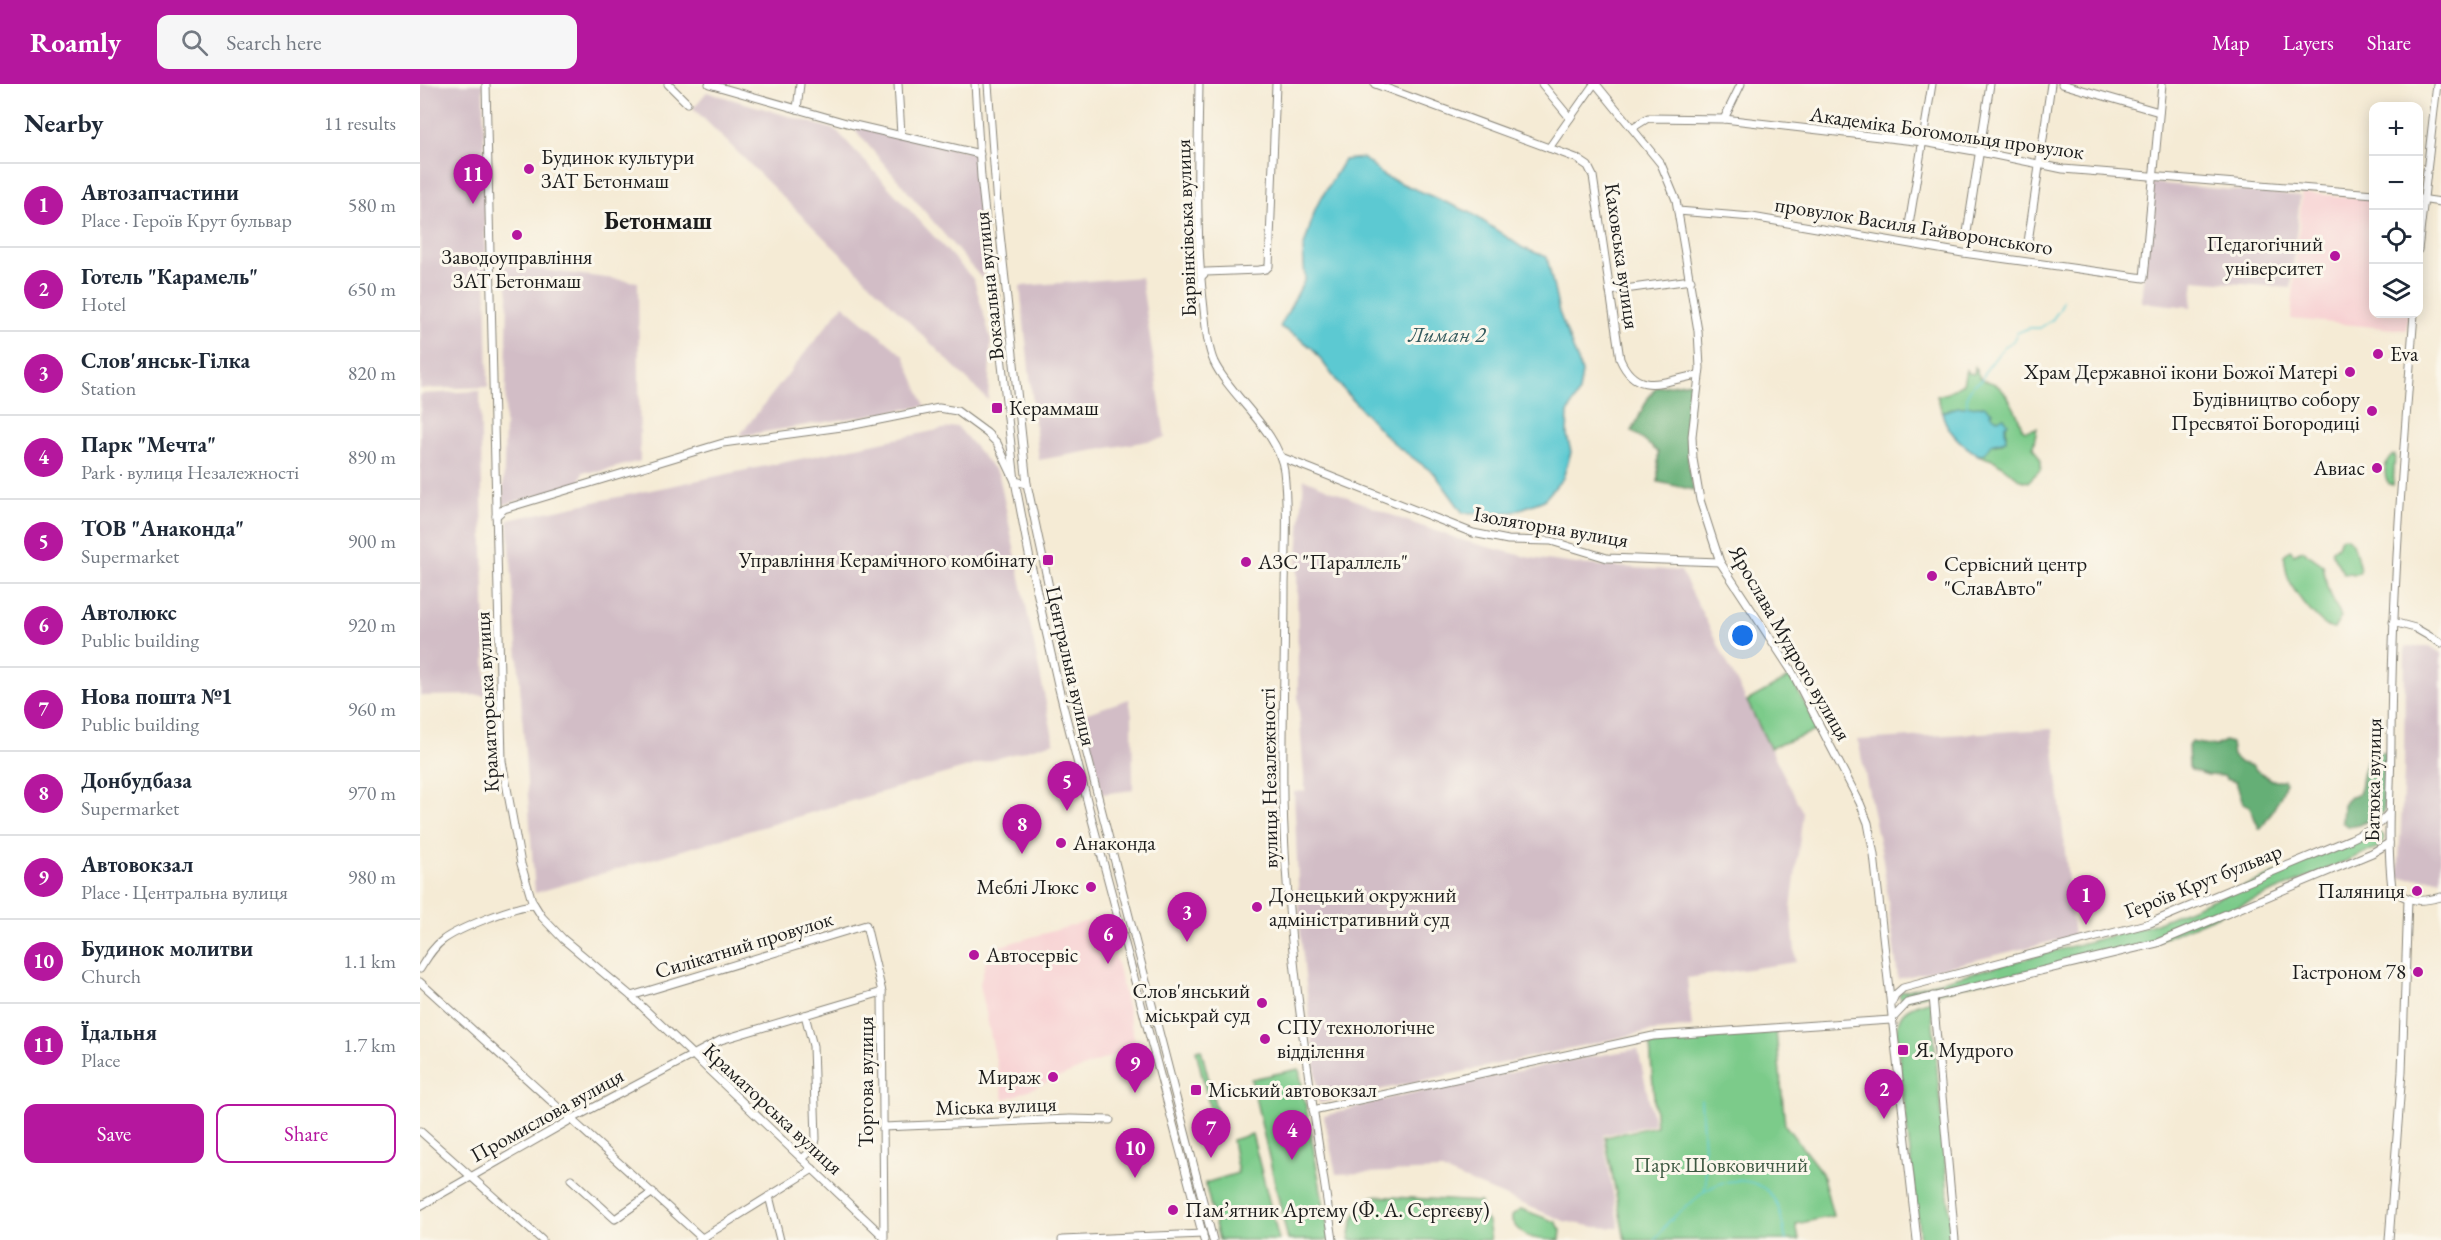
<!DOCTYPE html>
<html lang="en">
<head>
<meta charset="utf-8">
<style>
	:root { --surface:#fff; --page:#f6f6f7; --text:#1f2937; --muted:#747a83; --line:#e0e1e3; --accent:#b5179e }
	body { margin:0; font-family:"EB Garamond",serif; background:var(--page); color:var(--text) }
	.controls { position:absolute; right:18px; top:18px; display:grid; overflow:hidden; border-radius:12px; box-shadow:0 3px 15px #0003 }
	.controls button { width:54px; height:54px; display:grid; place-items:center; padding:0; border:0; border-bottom:2px solid var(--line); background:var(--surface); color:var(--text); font:30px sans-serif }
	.you { position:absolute; left:1323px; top:552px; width:21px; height:21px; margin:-15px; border:4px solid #fff; border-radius:50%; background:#1a73e8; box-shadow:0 0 0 9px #1a73e833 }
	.badge { display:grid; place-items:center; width:39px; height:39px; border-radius:50%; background:var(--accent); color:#fff; font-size:20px; font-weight:700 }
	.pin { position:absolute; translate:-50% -50px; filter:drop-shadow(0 2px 3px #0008) }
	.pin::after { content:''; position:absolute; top:32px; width:21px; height:18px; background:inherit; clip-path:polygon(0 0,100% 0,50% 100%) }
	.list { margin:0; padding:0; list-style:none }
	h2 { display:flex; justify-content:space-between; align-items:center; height:78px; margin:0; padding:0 24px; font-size:26px }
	h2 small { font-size:20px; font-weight:400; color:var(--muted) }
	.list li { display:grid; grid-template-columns:39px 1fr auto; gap:18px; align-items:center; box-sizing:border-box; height:84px; padding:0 24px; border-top:2px solid var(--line) }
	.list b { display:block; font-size:22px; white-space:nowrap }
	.list p { margin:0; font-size:20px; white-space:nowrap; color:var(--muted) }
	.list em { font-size:20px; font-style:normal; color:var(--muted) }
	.actions { display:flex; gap:12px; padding:18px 24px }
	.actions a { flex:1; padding:14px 0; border:2px solid var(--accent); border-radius:12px; text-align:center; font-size:21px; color:var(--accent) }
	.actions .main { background:var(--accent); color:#fff }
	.icon { flex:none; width:33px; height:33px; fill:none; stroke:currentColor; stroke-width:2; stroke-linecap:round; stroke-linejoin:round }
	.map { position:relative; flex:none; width:2021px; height:1156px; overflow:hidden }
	header { display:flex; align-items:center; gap:36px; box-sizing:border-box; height:84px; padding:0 30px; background:var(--accent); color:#fff }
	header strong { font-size:28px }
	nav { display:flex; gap:33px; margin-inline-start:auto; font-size:21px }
	.search { width:420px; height:54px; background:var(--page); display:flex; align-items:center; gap:15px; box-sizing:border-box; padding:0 21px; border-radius:12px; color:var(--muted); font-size:22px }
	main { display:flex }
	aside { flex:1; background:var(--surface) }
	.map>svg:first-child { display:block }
</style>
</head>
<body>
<header>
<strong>Roamly</strong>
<div class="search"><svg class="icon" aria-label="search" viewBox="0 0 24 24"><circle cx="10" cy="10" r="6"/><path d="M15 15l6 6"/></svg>Search here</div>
<nav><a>Map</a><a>Layers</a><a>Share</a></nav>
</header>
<main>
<aside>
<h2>Nearby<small>11 results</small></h2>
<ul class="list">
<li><span class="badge">1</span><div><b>Автозапчастини</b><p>Place · Героїв Крут бульвар</p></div><em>580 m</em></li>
<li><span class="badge">2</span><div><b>Готель &quot;Карамель&quot;</b><p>Hotel</p></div><em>650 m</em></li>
<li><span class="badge">3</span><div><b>Слов'янськ-Гілка</b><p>Station</p></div><em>820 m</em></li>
<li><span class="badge">4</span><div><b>Парк &quot;Мечта&quot;</b><p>Park · вулиця Незалежності</p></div><em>890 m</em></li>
<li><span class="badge">5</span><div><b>ТОВ &quot;Анаконда&quot;</b><p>Supermarket</p></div><em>900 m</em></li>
<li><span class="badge">6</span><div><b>Автолюкс</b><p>Public building</p></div><em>920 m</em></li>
<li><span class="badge">7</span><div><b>Нова пошта №1</b><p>Public building</p></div><em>960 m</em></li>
<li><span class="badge">8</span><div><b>Донбудбаза</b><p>Supermarket</p></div><em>970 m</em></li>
<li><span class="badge">9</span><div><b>Автовокзал</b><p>Place · Центральна вулиця</p></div><em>980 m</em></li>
<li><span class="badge">10</span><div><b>Будинок молитви</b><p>Church</p></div><em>1.1 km</em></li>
<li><span class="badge">11</span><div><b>Їдальня</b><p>Place</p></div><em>1.7 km</em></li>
</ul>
<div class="actions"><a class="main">Save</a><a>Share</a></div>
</aside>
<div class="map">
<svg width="2021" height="1156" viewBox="0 0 2021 1156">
	<rect width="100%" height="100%" fill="#fbf7ec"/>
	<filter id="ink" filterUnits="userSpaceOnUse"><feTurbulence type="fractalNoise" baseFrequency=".0167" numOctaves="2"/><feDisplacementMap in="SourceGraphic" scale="12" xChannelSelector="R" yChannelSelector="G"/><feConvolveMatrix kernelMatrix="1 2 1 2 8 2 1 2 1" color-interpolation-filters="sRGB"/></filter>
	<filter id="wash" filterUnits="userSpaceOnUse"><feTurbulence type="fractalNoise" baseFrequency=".008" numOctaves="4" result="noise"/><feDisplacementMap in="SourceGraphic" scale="24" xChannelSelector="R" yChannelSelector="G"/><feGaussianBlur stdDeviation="1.35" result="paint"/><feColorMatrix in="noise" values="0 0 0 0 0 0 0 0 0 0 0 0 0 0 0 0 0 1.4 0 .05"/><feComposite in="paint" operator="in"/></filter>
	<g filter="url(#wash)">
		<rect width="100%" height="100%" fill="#f5ebd5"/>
		<g fill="#f7cfd1">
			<polygon points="1882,109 1953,115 1954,230 1988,230 1986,246 1871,235"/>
			<polygon points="686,832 716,962 584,1016 560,900 569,865"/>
		</g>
		<g fill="#d2bdc6">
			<polygon points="0,0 63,0 68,303 0,305"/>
			<polygon points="287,8 416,46 554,196 571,256 568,316 273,24"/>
			<polygon points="430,40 556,69 563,196"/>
			<polygon points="1732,99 1880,112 1871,204 1774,196 1771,223 1721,218"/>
			<polygon points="84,181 218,198 220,377 178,388 163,388 159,400 83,421 88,211"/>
			<polygon points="721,193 745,354 619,376 600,202"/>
			<polygon points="423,221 484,272 505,322 319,352"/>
			<polygon points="60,307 66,611 0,612 0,310"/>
			<polygon points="537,342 579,391 634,658 115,809 88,436"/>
			<polygon points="884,395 981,435 1045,457 1111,474 1156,480 1261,487 1383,729 1371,825 1376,878 1267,894 1272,943 1225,948 899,1019 880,845 874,708 885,707 878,614 877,484"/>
			<polygon points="1985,562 2010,562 2021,569 2021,795 1978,794 1984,688"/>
			<polygon points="709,615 712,631 713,706 682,710 664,630"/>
			<polygon points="1632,645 1654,852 1478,895 1463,776 1438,656"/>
			<polygon points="1218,965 1234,1040 1183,1051 1199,1144 1175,1143 1144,1137 1022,1086 916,1090 904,1032 974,1013 1152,976"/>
		</g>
		<g fill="#7ccb8a" stroke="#4c7453" stroke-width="1.5">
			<path d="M1555 283C1557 286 1557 289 1559 292 1563 298 1570 297 1575 300 1587 307 1599 332 1602 344L1605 347 1617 344 1613 363 1621 377V385L1608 398 1601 396 1575 377 1558 371 1565 369 1572 360 1582 359 1586 350V340L1580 335 1573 334 1570 326C1554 321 1538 323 1522 328L1517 312 1528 309 1543 300 1546 286 1548 289 1554 290Z"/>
			<path d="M1972 371H1975L1973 401 1969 400C1963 392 1964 377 1972 371Z"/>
			<path d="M1926 453 1933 459C1935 466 1940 483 1940 488L1933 491 1931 489 1924 490 1912 470V466L1918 462 1921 454Z"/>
			<path d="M1870 466 1874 470 1882 466 1903 481 1907 503 1921 533 1914 545C1901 544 1875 510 1870 498 1865 489 1866 480 1864 471Z"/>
			<polygon points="1370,593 1397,642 1395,647 1350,664 1327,617"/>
			<polygon points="1956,748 1963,751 1964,757 1959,763 1737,857 1484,916 1481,915 1479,911 1481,908 1731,841"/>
			<path d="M1511 916 1532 1156H1500L1477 955C1476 927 1486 923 1511 916Z"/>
			<polygon points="1356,947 1365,1041 1402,1089 1413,1132 1376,1140 1379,1156 1205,1156 1185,1053 1236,1042 1230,961"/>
			<polygon points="781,965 797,1028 791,1029 776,966"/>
			<polygon points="879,985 910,1156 868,1156 831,995"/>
			<polygon points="832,1050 859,1156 799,1156 785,1099 818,1089 812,1056"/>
			<path d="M953 1112 1061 1118 1060 1128 1068 1138 1071 1156H930C930 1135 937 1124 953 1112Z"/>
			<path d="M1101 1125 1136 1138 1141 1146 1140 1156C1119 1156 1102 1156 1092 1137V1132Z"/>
		</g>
		<g fill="#65af76" stroke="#406649" stroke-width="1.5">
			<path d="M1272 298C1269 333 1263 372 1274 406L1238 398V368L1212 347 1229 312 1237 303Z"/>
			<path d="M1805 657 1811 659 1813 672 1821 679 1834 682 1836 686 1852 696H1864L1865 699C1864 709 1847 737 1841 744H1839L1829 722 1823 719 1816 698 1806 695 1804 692 1788 691 1771 686 1769 683 1768 662 1771 658 1796 662Z"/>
			<path d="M1955 667 1967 669 1964 728 1940 741 1928 743 1922 738 1923 720 1930 713 1935 712 1940 708C1941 694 1943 675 1955 667Z"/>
		</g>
		<g fill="#5cc9d2" stroke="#3c7277" stroke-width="1.5">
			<polygon points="943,74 964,92 1051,129 1103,164 1127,173 1139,228 1162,288 1159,308 1148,329 1147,351 1151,368 1143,394 1124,416 1093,428 1043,429 1015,390 978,363 962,348 922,304 893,265 876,252 860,243 885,195 883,165 896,123 924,76"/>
			<path d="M1564 322 1572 328 1570 330 1577 335 1584 333 1588 339 1585 343 1586 356 1572 360 1565 369 1558 371C1542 361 1526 347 1522 328L1538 323Z"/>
		</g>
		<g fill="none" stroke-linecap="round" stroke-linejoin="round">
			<g stroke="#5cc9d2" stroke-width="1.5">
				<polyline points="1547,324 1547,311 1553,301 1562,296 1566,286 1583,264 1593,257 1597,249 1609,244 1620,244 1632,236 1640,225 1643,216"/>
				<path d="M1285 1107C1309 1091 1346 1092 1358 1123 1362 1133 1363 1145 1366 1156"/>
				<polyline points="1235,1156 1249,1137 1284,1108 1286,1100 1281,1016"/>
			</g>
		</g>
	</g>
	<g filter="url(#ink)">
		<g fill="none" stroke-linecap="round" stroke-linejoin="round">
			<defs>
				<g id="minor">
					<polyline points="66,0 82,677 101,780 112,817 122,833 143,855 211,912 463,1152"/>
					<polyline points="248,0 267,19"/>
					<polyline points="289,0 430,40 560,70"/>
					<polyline points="478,0 481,51"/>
					<polyline points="555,0 561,93 595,397 611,481 639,605 672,736 784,1156"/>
					<polyline points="568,0 577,122 607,400 653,616 793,1156"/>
					<path d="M779 0C778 75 775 151 784 225 786 242 787 262 794 278 810 312 859 347 864 387 868 424 866 462 865 500 865 571 862 642 863 714 866 862 891 1010 913 1156"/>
					<path d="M955 0 1156 74 1168 82 1173 92 1200 275C1217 314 1245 296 1278 291"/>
					<polyline points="1122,0 1150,34"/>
					<polyline points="1176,0 1241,80 1256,116 1278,247 1280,284 1272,352 1273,375 1280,416 1300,478 1371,586 1440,719 1448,739 1454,771 1497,1156"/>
					<polyline points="1642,0 1739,28"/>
					<polyline points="377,25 380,0"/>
					<polyline points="1304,35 1321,0"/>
					<polyline points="1212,44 1228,34 1304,35 1503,58 1560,68 1643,85 1954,110"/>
					<polyline points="1129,64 1174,0"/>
					<polyline points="2000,115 2021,118"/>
					<polyline points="1258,127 1332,133 1543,169 1724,194 1742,0"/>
					<polyline points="1488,147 1512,0"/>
					<polyline points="1546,155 1570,0"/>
					<polyline points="1607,165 1631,0"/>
					<polyline points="1998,166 2017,0"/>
					<polyline points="781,193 786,188 839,186 846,185 849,182 856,0"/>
					<polyline points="1190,207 1271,196"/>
					<path d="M1994 230C1983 371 1972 512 1971 654 1971 704 1966 754 1972 804 1987 819 2002 818 2021 813"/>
					<polyline points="861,373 1053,449 1088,456 1131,457 1187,474 1300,478"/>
					<polyline points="76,432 84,425 303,359 429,342 519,324 537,327 567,349 577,359 595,397 607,400"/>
					<polyline points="1973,538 1995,544 2021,559"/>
					<path d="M0 885C7 874 13 863 23 856 37 845 97 821 114 821"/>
					<polyline points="0,898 284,1156"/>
					<polyline points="211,912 446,841 462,908 464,1154"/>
					<polyline points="1513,912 1535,1156"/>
					<polyline points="1471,920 1475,911 1483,904 1730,839 1931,755 1956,743 1968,730"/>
					<polyline points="1471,936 1487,919 1737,859 1952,769 1969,759"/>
					<polyline points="893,1026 1233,952 1471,936"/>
					<polyline points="463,1043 650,1035 690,1036"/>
					<polyline points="0,1047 122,1156"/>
					<polyline points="382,1075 394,1064 396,1055 393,962 385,931"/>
					<polyline points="151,1095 195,1135 233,1108"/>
					<polyline points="349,1112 360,1156"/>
					<polyline points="0,1122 152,1035 301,956 462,908"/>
					<polyline points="279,1156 393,1085"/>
					<polyline points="642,1156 783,1150"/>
					<polyline points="1969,1156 1982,988 1988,816"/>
				</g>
			</defs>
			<use href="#minor" stroke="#888478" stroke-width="9"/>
			<use href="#minor" stroke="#fff" stroke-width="7"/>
		</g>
	</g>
	<g fill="#b5179e" stroke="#fbf7ec" stroke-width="2">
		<circle cx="109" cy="85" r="6"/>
		<circle cx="97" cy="151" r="6"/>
		<circle cx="1915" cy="172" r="6"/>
		<circle cx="1958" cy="270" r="6"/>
		<circle cx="1930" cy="288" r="6"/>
		<rect x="571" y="318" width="12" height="12" rx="3"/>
		<circle cx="1952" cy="327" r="6"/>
		<circle cx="1957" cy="384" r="6"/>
		<rect x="622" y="470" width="12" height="12" rx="3"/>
		<circle cx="826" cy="478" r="6"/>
		<circle cx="1512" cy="492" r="6"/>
		<circle cx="641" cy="759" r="6"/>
		<circle cx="671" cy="803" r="6"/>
		<circle cx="1997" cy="807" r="6"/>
		<circle cx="837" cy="823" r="6"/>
		<circle cx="554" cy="871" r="6"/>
		<circle cx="1998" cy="888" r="6"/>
		<circle cx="842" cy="919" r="6"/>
		<circle cx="845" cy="955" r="6"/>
		<rect x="1477" y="960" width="12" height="12" rx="3"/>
		<circle cx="633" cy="993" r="6"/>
		<rect x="770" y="1000" width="12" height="12" rx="3"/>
		<circle cx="753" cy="1126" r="6"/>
	</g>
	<g text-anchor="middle" stroke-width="6" stroke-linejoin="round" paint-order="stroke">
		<g font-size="21" fill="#1c1c1c" stroke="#fbf7ec">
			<text transform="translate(1527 49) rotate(8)" y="7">Академіка Богомольця провулок</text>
			<text transform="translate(1494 142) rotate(9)" y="7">провулок Василя Гайворонського</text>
			<text transform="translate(766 144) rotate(-92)" y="7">Барвінківська вулиця</text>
			<text transform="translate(1202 172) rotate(82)" y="7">Каховська вулиця</text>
			<text transform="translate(569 202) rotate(-96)" y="7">Вокзальна вулиця</text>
			<text transform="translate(1131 443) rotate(10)" y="7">Ізоляторна вулиця</text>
			<text transform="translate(1370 559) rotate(60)" y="7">Ярослава Мудрого вулиця</text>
			<text transform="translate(651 582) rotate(77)" y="7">Центральна вулиця</text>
			<text transform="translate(67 618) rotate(-93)" y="7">Краматорська вулиця</text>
			<text transform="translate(849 694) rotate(-91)" y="7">вулиця Незалежності</text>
			<text transform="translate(1953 696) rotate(-89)" y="7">Батюка вулиця</text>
			<text transform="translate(1783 797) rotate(-22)" y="7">Героїв Крут бульвар</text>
			<text transform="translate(324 861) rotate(-17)" y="7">Силікатний провулок</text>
			<text transform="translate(446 998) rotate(-90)" y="7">Торгова вулиця</text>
			<text transform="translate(576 1022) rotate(-2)" y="7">Міська вулиця</text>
			<text transform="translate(353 1025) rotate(43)" y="7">Краматорська вулиця</text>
			<text transform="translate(127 1031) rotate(-29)" y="7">Промислова вулиця</text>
		</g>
		<g font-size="21" fill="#1c1c1c" stroke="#fbf7ec" text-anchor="start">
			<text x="121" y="80">Будинок культури<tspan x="121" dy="24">ЗАТ Бетонмаш</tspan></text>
			<text x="1903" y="167" text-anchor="end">Педагогічний<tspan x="1903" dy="24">університет</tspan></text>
			<text x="97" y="180" text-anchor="middle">Заводоуправління<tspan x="97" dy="24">ЗАТ Бетонмаш</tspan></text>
			<text x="1970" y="277">Eva</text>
			<text x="1918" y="295" text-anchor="end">Храм Державної ікони Божої Матері</text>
			<text x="1940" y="322" text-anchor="end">Будівництво собору<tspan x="1940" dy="24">Пресвятої Богородиці</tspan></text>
			<text x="589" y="331">Кераммаш</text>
			<text x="1945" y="391" text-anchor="end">Авиас</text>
			<text x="616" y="483" text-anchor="end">Управління Керамічного комбінату</text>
			<text x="838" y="485">АЗС "Параллель"</text>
			<text x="1524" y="487">Сервісний центр<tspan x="1524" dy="24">"СлавАвто"</tspan></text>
			<text x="653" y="766">Анаконда</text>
			<text x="659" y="810" text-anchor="end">Меблі Люкс</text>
			<text x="1985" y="814" text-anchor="end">Паляниця</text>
			<text x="849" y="818">Донецький окружний<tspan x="849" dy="24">адміністративний суд</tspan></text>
			<text x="566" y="878">Автосервіс</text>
			<text x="1986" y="895" text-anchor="end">Гастроном 78</text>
			<text x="830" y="914" text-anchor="end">Слов'янський<tspan x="830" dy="24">міськрай суд</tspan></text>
			<text x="857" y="950">СПУ технологічне<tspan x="857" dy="24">відділення</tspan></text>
			<text x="1495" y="973">Я. Мудрого</text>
			<text x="621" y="1000" text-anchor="end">Мираж</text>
			<text x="788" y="1013">Міський автовокзал</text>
			<text x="765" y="1133">Пам’ятник Артему (Ф. А. Сергєєву)</text>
		</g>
		<g font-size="21" fill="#3e5942" stroke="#fbf7ec">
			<text x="1301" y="1088">Парк Шовковичний</text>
		</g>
		<g font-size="22" font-style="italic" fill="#32595c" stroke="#fbf7ec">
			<text x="1027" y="258">Лиман 2</text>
		</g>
		<g font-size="24" font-weight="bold" fill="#1c1c1c" stroke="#fbf7ec">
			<text x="238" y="145">Бетонмаш</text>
		</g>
	</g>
</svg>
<div class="controls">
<button>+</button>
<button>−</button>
<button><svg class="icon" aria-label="locate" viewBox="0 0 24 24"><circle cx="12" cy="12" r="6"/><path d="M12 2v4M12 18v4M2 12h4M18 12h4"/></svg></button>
<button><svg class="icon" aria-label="layers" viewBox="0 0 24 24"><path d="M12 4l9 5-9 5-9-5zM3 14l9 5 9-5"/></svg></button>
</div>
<div class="you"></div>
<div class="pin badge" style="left:1666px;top:841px">1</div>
<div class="pin badge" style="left:1464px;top:1035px">2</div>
<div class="pin badge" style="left:767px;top:858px">3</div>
<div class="pin badge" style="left:872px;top:1076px">4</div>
<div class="pin badge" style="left:647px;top:727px">5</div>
<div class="pin badge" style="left:688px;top:880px">6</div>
<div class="pin badge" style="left:791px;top:1074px">7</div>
<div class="pin badge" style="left:602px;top:770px">8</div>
<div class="pin badge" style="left:715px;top:1009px">9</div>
<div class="pin badge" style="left:715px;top:1094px">10</div>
<div class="pin badge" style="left:53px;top:120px">11</div>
</div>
</main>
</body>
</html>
